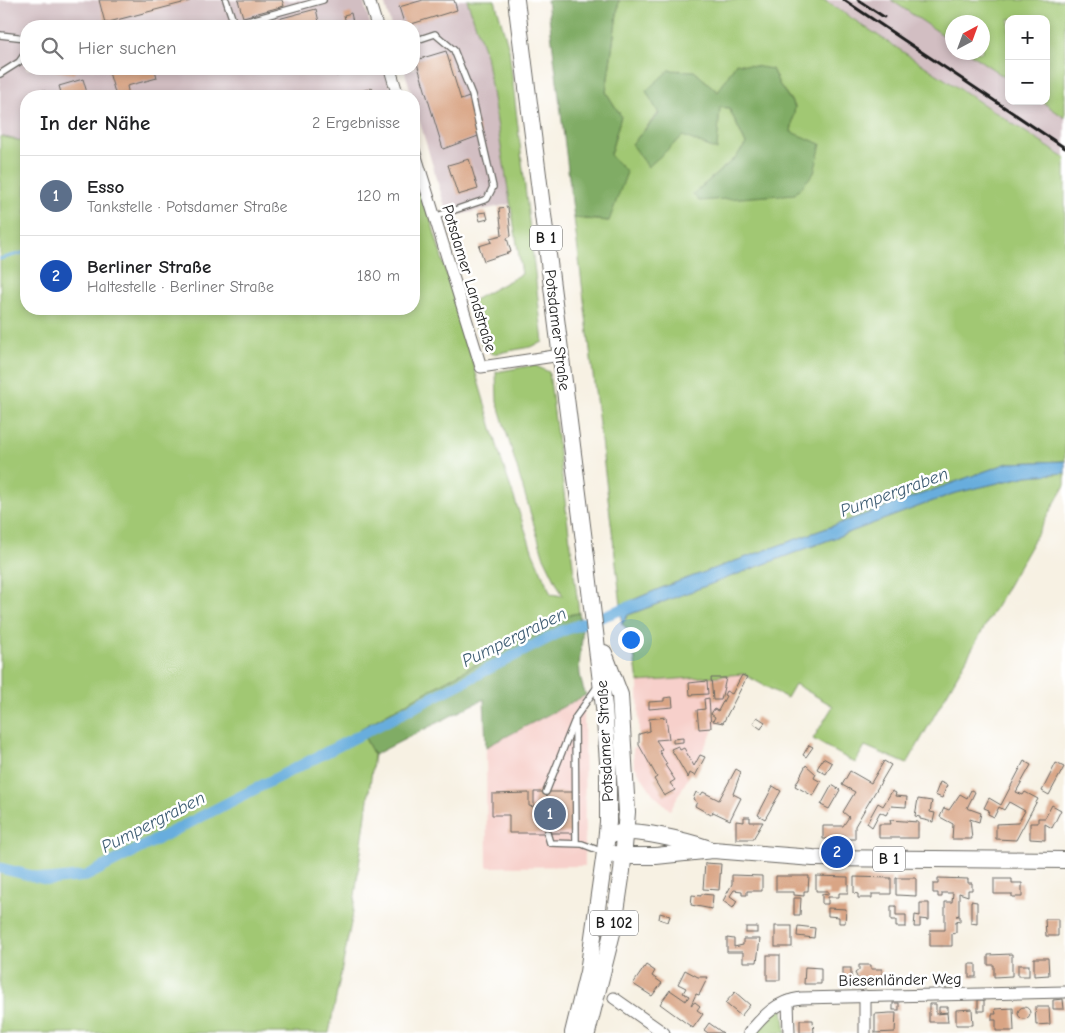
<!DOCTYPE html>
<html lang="de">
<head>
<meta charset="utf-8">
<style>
	:root { --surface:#fff; --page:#f6f6f6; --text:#202124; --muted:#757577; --line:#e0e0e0; --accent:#111827 }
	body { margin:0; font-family:"Comic Neue",sans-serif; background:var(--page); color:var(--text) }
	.controls { position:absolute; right:15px; top:15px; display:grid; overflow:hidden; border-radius:10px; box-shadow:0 2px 8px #0003 }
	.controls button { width:45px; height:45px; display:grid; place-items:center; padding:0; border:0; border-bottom:1px solid var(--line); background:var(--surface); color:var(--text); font:25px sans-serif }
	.compass { position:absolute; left:945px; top:15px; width:45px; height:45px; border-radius:50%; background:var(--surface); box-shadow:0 2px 8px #0003; rotate:41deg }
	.you { position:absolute; left:630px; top:639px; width:18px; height:18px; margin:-12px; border:4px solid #fff; border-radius:50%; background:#1a73e8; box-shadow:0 0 0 8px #1a73e833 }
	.badge { display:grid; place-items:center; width:32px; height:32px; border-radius:50%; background:var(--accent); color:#fff; font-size:16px; font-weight:700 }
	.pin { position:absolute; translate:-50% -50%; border:2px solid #fff; box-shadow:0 1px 5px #0006 }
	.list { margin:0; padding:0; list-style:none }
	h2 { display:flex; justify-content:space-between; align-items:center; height:65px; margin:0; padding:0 20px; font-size:21px }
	h2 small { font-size:16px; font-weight:400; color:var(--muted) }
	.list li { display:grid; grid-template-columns:32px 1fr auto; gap:15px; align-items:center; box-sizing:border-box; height:80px; padding:0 20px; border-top:1px solid var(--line) }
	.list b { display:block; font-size:19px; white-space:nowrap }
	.list p { margin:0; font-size:16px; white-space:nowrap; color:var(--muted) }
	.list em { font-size:16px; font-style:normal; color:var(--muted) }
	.icon { flex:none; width:28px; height:28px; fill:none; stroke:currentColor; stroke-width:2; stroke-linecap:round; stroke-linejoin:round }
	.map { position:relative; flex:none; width:1065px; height:1033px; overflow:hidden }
	.search { position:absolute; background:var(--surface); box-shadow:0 2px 8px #0003; left:20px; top:20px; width:400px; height:55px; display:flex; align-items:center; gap:12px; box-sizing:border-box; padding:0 18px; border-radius:20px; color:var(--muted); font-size:19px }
	.panel { position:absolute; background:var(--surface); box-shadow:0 2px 8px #0003; left:20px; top:90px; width:400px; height:225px; border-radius:20px }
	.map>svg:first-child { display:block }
</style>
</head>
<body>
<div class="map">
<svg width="1065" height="1033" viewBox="0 0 1065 1033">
	<rect width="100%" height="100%" fill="#fff"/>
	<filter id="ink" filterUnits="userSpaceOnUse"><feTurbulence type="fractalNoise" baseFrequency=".02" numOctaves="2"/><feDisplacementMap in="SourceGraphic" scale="10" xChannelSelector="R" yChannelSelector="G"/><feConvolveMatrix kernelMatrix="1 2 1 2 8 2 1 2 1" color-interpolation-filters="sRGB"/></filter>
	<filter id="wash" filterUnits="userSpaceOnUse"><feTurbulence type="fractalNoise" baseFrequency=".0096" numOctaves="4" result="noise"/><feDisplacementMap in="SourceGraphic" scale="20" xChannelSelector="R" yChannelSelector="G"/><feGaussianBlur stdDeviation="1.12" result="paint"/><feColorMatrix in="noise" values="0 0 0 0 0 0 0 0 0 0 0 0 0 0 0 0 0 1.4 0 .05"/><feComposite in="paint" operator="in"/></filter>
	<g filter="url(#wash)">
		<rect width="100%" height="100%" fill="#f7f1e3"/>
		<g fill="#f7d0cb">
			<polygon points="743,674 688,778 670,810 653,794 634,765 633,748 639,746 638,682"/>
			<polygon points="584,696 585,866 487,867 486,747"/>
		</g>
		<g fill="#d2bec2">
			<polygon points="0,0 363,0 371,26 26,26 26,69 385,69 393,96 26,96 26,142 0,136"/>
			<polygon points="387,0 467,0 486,55 511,204 448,217 404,69 414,69 414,26 391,26 384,1"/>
			<polygon points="824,0 891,0 952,41 952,52 969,53 1009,80 1009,101 1041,101 1065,118 1065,158"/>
		</g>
		<g fill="#a1c873" stroke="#5e7248" fill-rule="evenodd">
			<polygon points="467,0 495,0 509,49 543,342 530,347 493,354 482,346 468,303 522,274 486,55"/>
			<path d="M619 0H824L1065 158V461L1008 463 666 586 621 605 574 218 609 221 610 155 621 116 606 92ZM772 69 779 84 795 106 791 132 693 194 735 158 746 144 729 108 720 107 683 136 632 144 694 71 718 92Z"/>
			<polygon points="891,0 1065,0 1065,118 1041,101 1046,101 1046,19 1009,19 1009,80 969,53 982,52 982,22 952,22 952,41"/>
			<polygon points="0,136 26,142 26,309 414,309 414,192 422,190 502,462 533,553 551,594 563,596 543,555 497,401 496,372 534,365 549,372 579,613 562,616 360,729 374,755 352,918 329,1033 0,1033"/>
			<polygon points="1065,473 1065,485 907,764 865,746 855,763 813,739 833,706 795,684 787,698 743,674 638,682 631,632 622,624 628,615 952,494 1027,476"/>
			<polygon points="783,1009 786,1033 753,1033 766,1017"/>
		</g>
		<g fill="#80ac65" stroke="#4e6440">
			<polygon points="547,0 619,0 606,92 621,116 610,155 627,172 609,221 574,218"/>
			<polygon points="736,63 772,69 779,84 795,107 791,132 821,144 814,173 795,194 699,201 693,194 735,158 746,144 729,108 720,107 717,150 683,136 648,167 632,144 659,114 646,91 669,70 694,71 718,92"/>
			<path d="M579 613C580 621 583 632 582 640 579 660 577 675 586 695L584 696 486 747 484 699 374 755 360 729 562 616Z"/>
		</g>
		<polygon fill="#67addd" stroke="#42647c" points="1065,461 1065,473 1027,476 952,494 628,615 622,624 621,605 666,586 1008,463"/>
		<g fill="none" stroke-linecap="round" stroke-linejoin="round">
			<polyline stroke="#67addd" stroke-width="3" points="0,259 26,252"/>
			<polyline stroke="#67addd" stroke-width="11" points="0,868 49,880 86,876 562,631 634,605"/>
		</g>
		<g id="blocks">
			<g fill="#d9a585">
				<polygon points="99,0 190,0 190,1 105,23"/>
				<polygon points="238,0 282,0 284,6 243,17"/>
				<polygon points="423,0 454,0 457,10 405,26 399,7"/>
				<polygon points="316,9 320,26 280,26 278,19"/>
				<polygon points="351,13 353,22 346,24 344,15"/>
				<polygon points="446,51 461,100 469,97 481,135 443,149 416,60"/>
				<polygon points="55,69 75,69 74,74 55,71"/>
				<polygon points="108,69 155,69 157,78 127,86 129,96 116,96"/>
				<polygon points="333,69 360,69 336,76"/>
				<polygon points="83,79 88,96 62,96 59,86"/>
				<polygon points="372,88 375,96 344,96"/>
				<polygon points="44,90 45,96 36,96 35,92"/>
				<polygon points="469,159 478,189 458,195 448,165"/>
				<polygon points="508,207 511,236 507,238 511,252 484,261 479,246 492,242 490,238 502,235 499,208"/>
				<polygon points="486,212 488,219 480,221 478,213"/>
				<polygon points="742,675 747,677 723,723 713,721 715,717 711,714 714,709 718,711 726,696 724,695 726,691 732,694"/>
				<polygon points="711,678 726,678 721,700 713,700"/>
				<polygon points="707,681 708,694 690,695 689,683"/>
				<polygon points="672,697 673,707 649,709 649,702 664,701 664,698"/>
				<polygon points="709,698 711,728 699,729 697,710 705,709 704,699"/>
				<polygon points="666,717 669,739 656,740 662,749 659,751 667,764 665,765 675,780 670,783 675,790 664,796 654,779 657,777 639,745 639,734 650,731 649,719"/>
				<polygon points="757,717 765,722 761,729 753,723"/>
				<polygon points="683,738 683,742 673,743 673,739"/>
				<polygon points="809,745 813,747 806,757 803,755"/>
				<polygon points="678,746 680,750 684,748 694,766 700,755 705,757 695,776 690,773 688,778 674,754 671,749"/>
				<polygon points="823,758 832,763 826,774 817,769"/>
				<polygon points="884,761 891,765 855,826 855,839 823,839 823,826 843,826 849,817 843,812 855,792 842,785 850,771 871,783"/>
				<polygon points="1024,761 1031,765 1016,792 1023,795 1025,792 1038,799 1016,840 996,839 996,824 1018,823 1025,811 1009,802 1004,810 999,807 994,817 988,814 989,810 984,808 989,798 1001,805"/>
				<polygon points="1056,763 1064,767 1049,795 1042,791"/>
				<polygon points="806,765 816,774 814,778 821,782 813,796 795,786"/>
				<polygon points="736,769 741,772 733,794 741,798 730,820 713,812 711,815 695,806 697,802 693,799 696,792 701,795 703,792 719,800"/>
				<polygon points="940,782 947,785 942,798 935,795"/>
				<polygon points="832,785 840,790 829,809 821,805"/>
				<polygon points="773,786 781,791 765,819 758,815"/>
				<polygon points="971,790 975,792 967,808 981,813 979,822 970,819 972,839 952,839 953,824 940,817 944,808 949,810 960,794 967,798"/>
				<polygon points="892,791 896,793 895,796 907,797 906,807 891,806 886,815 880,812 872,827 867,823 878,803 883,806"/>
				<polygon points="534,792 575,792 575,833 509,833 509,815 492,815 492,794 529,793 529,806 534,807"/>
				<polygon points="918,799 932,801 930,812 935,813 933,822 920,819 920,817 915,816"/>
				<polygon points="1052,805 1061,810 1052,828 1045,824 1045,840 1030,839 1030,823 1038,823 1038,818 1045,818"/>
				<polygon points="744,817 750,817 750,822 763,822 753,839 736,839 736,821 744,822"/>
				<polygon points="890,820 918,822 918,838 879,838 879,824 891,824"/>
				<polygon points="705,863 721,864 719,890 703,889"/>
				<polygon points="732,875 762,876 762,891 747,891 747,895 742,895 742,891 734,890 730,896 737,901 733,908 723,901 732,884"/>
				<polygon points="776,876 809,876 808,891 804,891 804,896 794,895 794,892 776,892"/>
				<polygon points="816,876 848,877 848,893 839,893 839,897 828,897 828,904 822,904 822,894 828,895 828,891 816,891"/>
				<polygon points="854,877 891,878 891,894 872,894 872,898 858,898 858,894 854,893"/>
				<polygon points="896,878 916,878 916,896 896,895"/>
				<polygon points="938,878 968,879 968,883 972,883 972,890 968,890 968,896 959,893 959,915 956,916 960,916 960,922 956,921 956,933 952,934 952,946 930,946 930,930 945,930 945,902 952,902 953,893 942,893 942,897 938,897 938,893 933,893 933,884 938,884"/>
				<polygon points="994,879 1012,879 1012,883 1022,883 1022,897 1012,897 1012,894 994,894"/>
				<polygon points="701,894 713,895 712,909 691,905 692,895 701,896"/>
				<polygon points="794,898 801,898 800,915 794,915"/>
				<polygon points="971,901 977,902 977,924 971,923"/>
				<polygon points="920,903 929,903 929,920 920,919 920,927 914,927 915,915 920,916"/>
				<polygon points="891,906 896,906 896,915 906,915 906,927 896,927 896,920 891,920"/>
				<polygon points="828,908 846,909 845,923 839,923 839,917 828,916"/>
				<polygon points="660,913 670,916 668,922 659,919"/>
				<polygon points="1045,919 1058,919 1058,936 1046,936"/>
				<rect x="775" y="926" width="17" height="21"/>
				<polygon points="798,926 815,928 814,938 797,936"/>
				<rect x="746" y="927" width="11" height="6"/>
				<polygon points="727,938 734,939 734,947 743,945 743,939 760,939 757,962 743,962 743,952 727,952"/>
				<polygon points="1012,954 1012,976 994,977 994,965 988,965 988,955"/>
				<rect x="767" y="955" width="13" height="25"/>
				<polygon points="1034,958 1048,958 1049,975 1034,976"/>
				<rect x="969" y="964" width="7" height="13"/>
				<polygon points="646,965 655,971 652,976 662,983 652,996 633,984"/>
				<polygon points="859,965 871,965 871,969 882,969 882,979 858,979 855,973 859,970"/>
				<rect x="1018" y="965" width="11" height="11"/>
				<polygon points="805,967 821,968 821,984 804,984"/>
				<rect x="843" y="968" width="8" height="14"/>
				<polygon points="685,970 698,977 708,977 699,995 696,994 691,1005 695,1002 700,1006 697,1010 703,1014 693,1028 660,1004 670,990 686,1001 689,996 683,993 686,988 678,984"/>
				<polygon points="735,992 750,1005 741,1016 725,1003"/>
				<polygon points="1063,999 1064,1009 1053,1009 1053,1000"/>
				<rect x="978" y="1000" width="6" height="11"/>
				<rect x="893" y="1003" width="6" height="7"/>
				<polygon points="929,1004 936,1004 936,1014 947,1013 948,1022 929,1022"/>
				<circle cx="1024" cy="1013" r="6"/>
				<polygon points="939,1007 948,1007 948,1012 939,1013"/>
				<polygon points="1035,1007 1049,1007 1050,1024 1036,1025"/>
				<polygon points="1013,1008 1014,1031 996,1031 996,1020 992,1020 992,1014 996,1014 995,1009"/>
				<polygon points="972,1009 973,1025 956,1025 956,1010"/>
				<polygon points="890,1013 896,1013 895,1032 875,1033 875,1014"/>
				<polygon points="800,1020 813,1020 814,1033 800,1033"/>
				<polygon points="709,1023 723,1033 708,1033 704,1030"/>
			</g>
		</g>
	</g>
	<g filter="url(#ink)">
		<use href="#blocks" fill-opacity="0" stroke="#696762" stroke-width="1"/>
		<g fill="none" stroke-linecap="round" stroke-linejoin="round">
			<defs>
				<g id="service">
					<polyline points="226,0 233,21 237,24 323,0"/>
					<polyline points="0,35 26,38"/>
					<polyline points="414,41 435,34 454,50 472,95 493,187 487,199 434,217"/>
					<polyline points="0,74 19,62 26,52"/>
					<polyline points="546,792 574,722"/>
					<polyline points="547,833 550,843 582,844 603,852"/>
					<polyline points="576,843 575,718 597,687"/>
				</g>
				<g id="minor">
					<polyline points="369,0 377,26"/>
					<polyline points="390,69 398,96"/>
					<polyline points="414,150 481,367 561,355"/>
					<polyline points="865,996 865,1033"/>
					<polyline points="614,998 664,1033"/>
					<polyline points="788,1001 789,1033"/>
					<path d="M749 1033C764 1015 777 1001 801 998L1065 992"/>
				</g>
				<g id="primary">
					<polyline points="516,0 586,557 604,707 608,762 608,822 605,852 588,972 573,1033"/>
					<path d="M617 834C633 827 689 842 707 848"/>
					<polyline points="605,852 623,856 656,856 713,850 813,858 1065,860"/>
					<polyline points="587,1033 614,925 622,871 627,812 620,695 604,653"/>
				</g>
			</defs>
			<use href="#service" stroke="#696762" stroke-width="8"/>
			<use href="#minor" stroke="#696762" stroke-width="13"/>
			<use href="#primary" stroke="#696762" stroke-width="18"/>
			<use href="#service" stroke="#fff" stroke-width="5.5"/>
			<use href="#minor" stroke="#fff" stroke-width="11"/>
			<use href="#primary" stroke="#fff" stroke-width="16"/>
			<g stroke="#1c1c1c" stroke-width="3">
				<polyline points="844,0 1065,148"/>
				<polyline points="858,0 884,17"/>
			</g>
		</g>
	</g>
	<g text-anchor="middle" stroke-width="5" stroke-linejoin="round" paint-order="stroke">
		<g fill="#fff" stroke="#606060" stroke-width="1">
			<rect x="530" y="225.5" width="32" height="25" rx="4"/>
			<rect x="873" y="846.5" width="32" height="25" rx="4"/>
			<rect x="590" y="910.5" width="48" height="25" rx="4"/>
		</g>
		<g font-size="15" font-weight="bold" fill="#1c1c1c">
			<text x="546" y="243">B 1</text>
			<text x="889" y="864">B 1</text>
			<text x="614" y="928">B 102</text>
		</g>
		<g font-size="16" fill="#1c1c1c" stroke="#fff">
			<text transform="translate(470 278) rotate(73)" y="6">Potsdamer Landstraße</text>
			<text transform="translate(558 330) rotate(83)" y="6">Potsdamer Straße</text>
			<text transform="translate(604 741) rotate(-93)" y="6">Potsdamer Straße</text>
			<text transform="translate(900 979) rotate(-1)" y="6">Biesenländer Weg</text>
		</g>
		<g font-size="18" font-style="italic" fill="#3e5d73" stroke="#fff">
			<text transform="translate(894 492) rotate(-20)" y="6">Pumpergraben</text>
			<text transform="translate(514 637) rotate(-26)" y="6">Pumpergraben</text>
			<text transform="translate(153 822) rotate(-27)" y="6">Pumpergraben</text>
		</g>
	</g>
</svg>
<div class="controls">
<button>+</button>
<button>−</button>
</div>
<svg class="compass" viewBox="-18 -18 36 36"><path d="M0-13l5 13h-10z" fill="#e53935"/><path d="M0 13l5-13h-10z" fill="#757577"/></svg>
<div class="you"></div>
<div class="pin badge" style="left:550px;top:814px;background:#5c6f8a">1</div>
<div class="pin badge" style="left:837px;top:852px;background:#1a4fb4">2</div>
<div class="search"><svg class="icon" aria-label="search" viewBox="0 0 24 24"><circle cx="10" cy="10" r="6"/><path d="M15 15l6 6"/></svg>Hier suchen</div>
<section class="panel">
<h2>In der Nähe<small>2 Ergebnisse</small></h2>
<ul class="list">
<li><span class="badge" style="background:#5c6f8a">1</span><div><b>Esso</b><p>Tankstelle · Potsdamer Straße</p></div><em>120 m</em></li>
<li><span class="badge" style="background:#1a4fb4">2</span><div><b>Berliner Straße</b><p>Haltestelle · Berliner Straße</p></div><em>180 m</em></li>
</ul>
</section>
</div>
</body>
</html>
